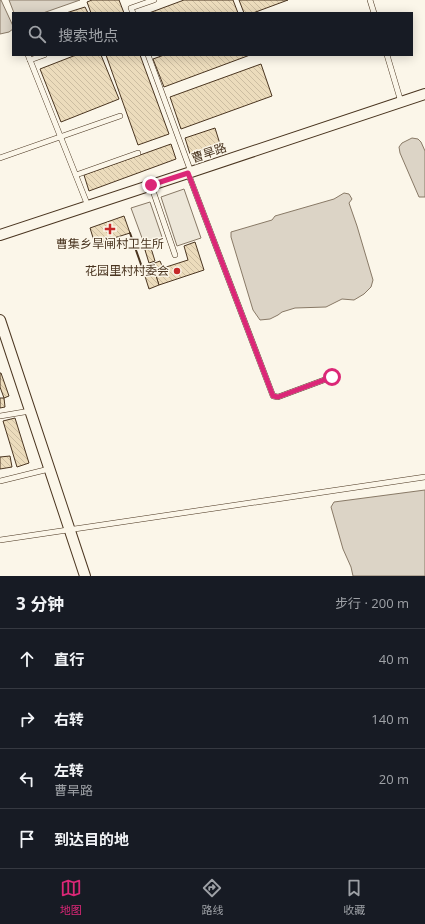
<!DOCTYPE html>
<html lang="zh">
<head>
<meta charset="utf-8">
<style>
	:root { --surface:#171b24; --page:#20242c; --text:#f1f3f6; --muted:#9ea1a6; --line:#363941; --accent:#db2777 }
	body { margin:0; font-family:"Open Sans","Noto Sans SC",sans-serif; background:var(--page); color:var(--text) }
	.stop { position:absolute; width:12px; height:12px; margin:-9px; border:3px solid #db2777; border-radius:50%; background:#fff }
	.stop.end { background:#db2777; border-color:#fff; box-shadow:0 1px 4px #0008 }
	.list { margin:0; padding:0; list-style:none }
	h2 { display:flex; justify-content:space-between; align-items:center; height:52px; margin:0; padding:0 16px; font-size:17px }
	h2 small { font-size:13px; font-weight:400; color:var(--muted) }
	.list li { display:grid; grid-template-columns:26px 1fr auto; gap:12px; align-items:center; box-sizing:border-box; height:60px; padding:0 16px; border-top:1px solid var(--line) }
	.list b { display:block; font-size:15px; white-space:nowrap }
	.list p { margin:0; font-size:13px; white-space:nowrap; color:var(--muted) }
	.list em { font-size:13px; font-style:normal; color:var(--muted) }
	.icon { flex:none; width:22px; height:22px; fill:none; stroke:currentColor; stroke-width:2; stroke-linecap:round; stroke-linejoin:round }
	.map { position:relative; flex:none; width:425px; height:576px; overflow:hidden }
	.search { position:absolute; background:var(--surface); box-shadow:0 2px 10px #0003; left:12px; right:12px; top:12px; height:44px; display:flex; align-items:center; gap:10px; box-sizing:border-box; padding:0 14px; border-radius:0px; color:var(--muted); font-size:15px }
	.sheet { height:292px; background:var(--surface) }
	nav { display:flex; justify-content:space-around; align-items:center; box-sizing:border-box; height:56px; border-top:1px solid var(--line); background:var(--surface); font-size:11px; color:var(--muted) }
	nav a { display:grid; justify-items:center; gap:2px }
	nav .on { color:var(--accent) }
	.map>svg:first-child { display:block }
</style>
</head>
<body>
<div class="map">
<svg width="425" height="576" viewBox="0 0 425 576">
	<defs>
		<pattern id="building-back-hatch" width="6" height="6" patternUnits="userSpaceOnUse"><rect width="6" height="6" fill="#ecdcbc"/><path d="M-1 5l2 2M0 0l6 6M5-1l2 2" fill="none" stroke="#ccbda1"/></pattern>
	</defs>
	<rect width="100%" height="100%" fill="#fbf6e9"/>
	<g fill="#ede7d9" stroke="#887966">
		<polygon points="184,189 201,238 177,246 161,197"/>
		<polygon points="150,202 163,240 145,246 131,208"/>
	</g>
	<g fill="#dcd4c6" stroke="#887966">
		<polygon points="0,0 1,0 13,26 13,29 9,32 0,34"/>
		<polygon points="9,0 80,0 43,13 14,13"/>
		<polygon points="412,138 418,139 421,142 425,151 425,197 419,197 400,153 399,147 402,143"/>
		<polygon points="344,193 349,194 352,199 349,203 357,226 373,280 371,287 364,294 354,300 342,299 326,307 295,308 282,312 278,315 270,319 260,320 253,310 231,237 231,232 272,220 275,216 334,199"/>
		<polygon points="425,490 425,576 353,576 351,567 343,549 331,507 334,502"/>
	</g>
	<g fill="url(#building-back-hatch)" stroke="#4a3520">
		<polygon points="92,0 119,0 124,13 91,13 87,2"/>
		<polygon points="184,0 233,0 238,13 149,13"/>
		<polygon points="239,0 288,0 253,13 244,13"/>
		<polygon points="85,7 88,13 66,13"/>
		<polygon points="76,55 101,55 119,99 61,122 40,69"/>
		<polygon points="106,55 140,55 169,134 138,145"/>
		<polygon points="164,55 250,55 164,87 153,59"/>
		<polygon points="261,64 272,96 181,129 170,97"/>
		<polygon points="215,128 220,144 190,154 185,138"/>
		<polygon points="171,144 176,159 89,191 84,175"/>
		<polygon points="124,216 130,233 95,244 90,228"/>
		<polygon points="195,242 204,270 159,285 152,264 160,261 163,268 188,260 184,246"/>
		<polygon points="151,248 155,261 149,263 145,250"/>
		<polygon points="154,270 159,285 149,289 144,273"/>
		<polygon points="0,373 1,373 9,396 4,398 0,387"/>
		<polygon points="0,398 4,398 5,407 0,408"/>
		<polygon points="15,418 29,463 17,467 3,421"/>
		<polygon points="10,456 12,467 0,469 0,457"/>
	</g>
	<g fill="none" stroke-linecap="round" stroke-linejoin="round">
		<defs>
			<g id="service">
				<polyline points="370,0 374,13"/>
				<polyline points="133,13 131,8 154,0"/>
				<polyline points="28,55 88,206"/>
				<polyline points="148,55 191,172"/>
				<polyline points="387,55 401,102"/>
				<polyline points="30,60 44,55"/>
				<polyline points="0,158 120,116"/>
				<polyline points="188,173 273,396 278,397 332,377"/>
				<polyline points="76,175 138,153"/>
				<polyline points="151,185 175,255"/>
				<polyline points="0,416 30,411"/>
				<polyline points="0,481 49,469"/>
				<polyline points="0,540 425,477"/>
			</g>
			<g id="minor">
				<polyline points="0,235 191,172 425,94"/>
				<polyline points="0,320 85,576"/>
			</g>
		</defs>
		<use href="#service" stroke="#4a3520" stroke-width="6"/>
		<use href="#minor" stroke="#4a3520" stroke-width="12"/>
		<use href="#service" stroke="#fbf6e9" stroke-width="5"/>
		<use href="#minor" stroke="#fbf6e9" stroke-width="10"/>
		<polyline stroke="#4a3520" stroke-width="2" points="130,233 144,273"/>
	</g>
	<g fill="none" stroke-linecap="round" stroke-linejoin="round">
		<polyline stroke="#db2777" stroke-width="5" points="151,185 188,173 273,396 278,397 332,377"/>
	</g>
	<g fill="#c62828" stroke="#fbf6e9" stroke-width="1.5">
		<path d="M108 223h4v4h4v4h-4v4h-4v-4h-4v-4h4z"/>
		<circle cx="177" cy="271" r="4"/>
	</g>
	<g text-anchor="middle" stroke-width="3" stroke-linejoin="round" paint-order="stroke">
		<g font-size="12" fill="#4a3520" stroke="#fbf6e9">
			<text transform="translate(209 153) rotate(-19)" y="4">曹旱路</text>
		</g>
		<g font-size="12" fill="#4a3520" stroke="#fbf6e9">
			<text x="110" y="248">曹集乡旱闸村卫生所</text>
			<text x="169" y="275" text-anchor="end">花园里村村委会</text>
		</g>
	</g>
</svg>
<div class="stop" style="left:332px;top:377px"></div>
<div class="stop end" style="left:151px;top:185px"></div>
<div class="search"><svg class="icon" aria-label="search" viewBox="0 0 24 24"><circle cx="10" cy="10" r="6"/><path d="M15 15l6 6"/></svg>搜索地点</div>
</div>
<section class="sheet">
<h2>3 分钟<small>步行 · 200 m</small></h2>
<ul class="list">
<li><svg class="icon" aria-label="ahead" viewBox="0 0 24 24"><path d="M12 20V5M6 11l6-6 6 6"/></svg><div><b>直行</b></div><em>40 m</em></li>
<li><svg class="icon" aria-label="right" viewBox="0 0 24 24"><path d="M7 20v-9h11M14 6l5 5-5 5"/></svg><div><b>右转</b></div><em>140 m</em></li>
<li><svg class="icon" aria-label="left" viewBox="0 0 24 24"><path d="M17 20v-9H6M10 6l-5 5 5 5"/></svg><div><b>左转</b><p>曹旱路</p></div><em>20 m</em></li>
<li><svg class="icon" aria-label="arrive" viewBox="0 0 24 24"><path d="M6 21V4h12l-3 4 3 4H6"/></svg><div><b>到达目的地</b></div></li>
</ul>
</section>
<nav>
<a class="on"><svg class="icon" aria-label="map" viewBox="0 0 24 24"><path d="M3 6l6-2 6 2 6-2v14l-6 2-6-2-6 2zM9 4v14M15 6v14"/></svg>地图</a>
<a><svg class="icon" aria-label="directions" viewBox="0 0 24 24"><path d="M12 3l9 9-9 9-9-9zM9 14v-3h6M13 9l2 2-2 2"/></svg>路线</a>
<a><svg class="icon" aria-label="saved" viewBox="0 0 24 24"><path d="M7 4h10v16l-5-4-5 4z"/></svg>收藏</a>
</nav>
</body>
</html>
